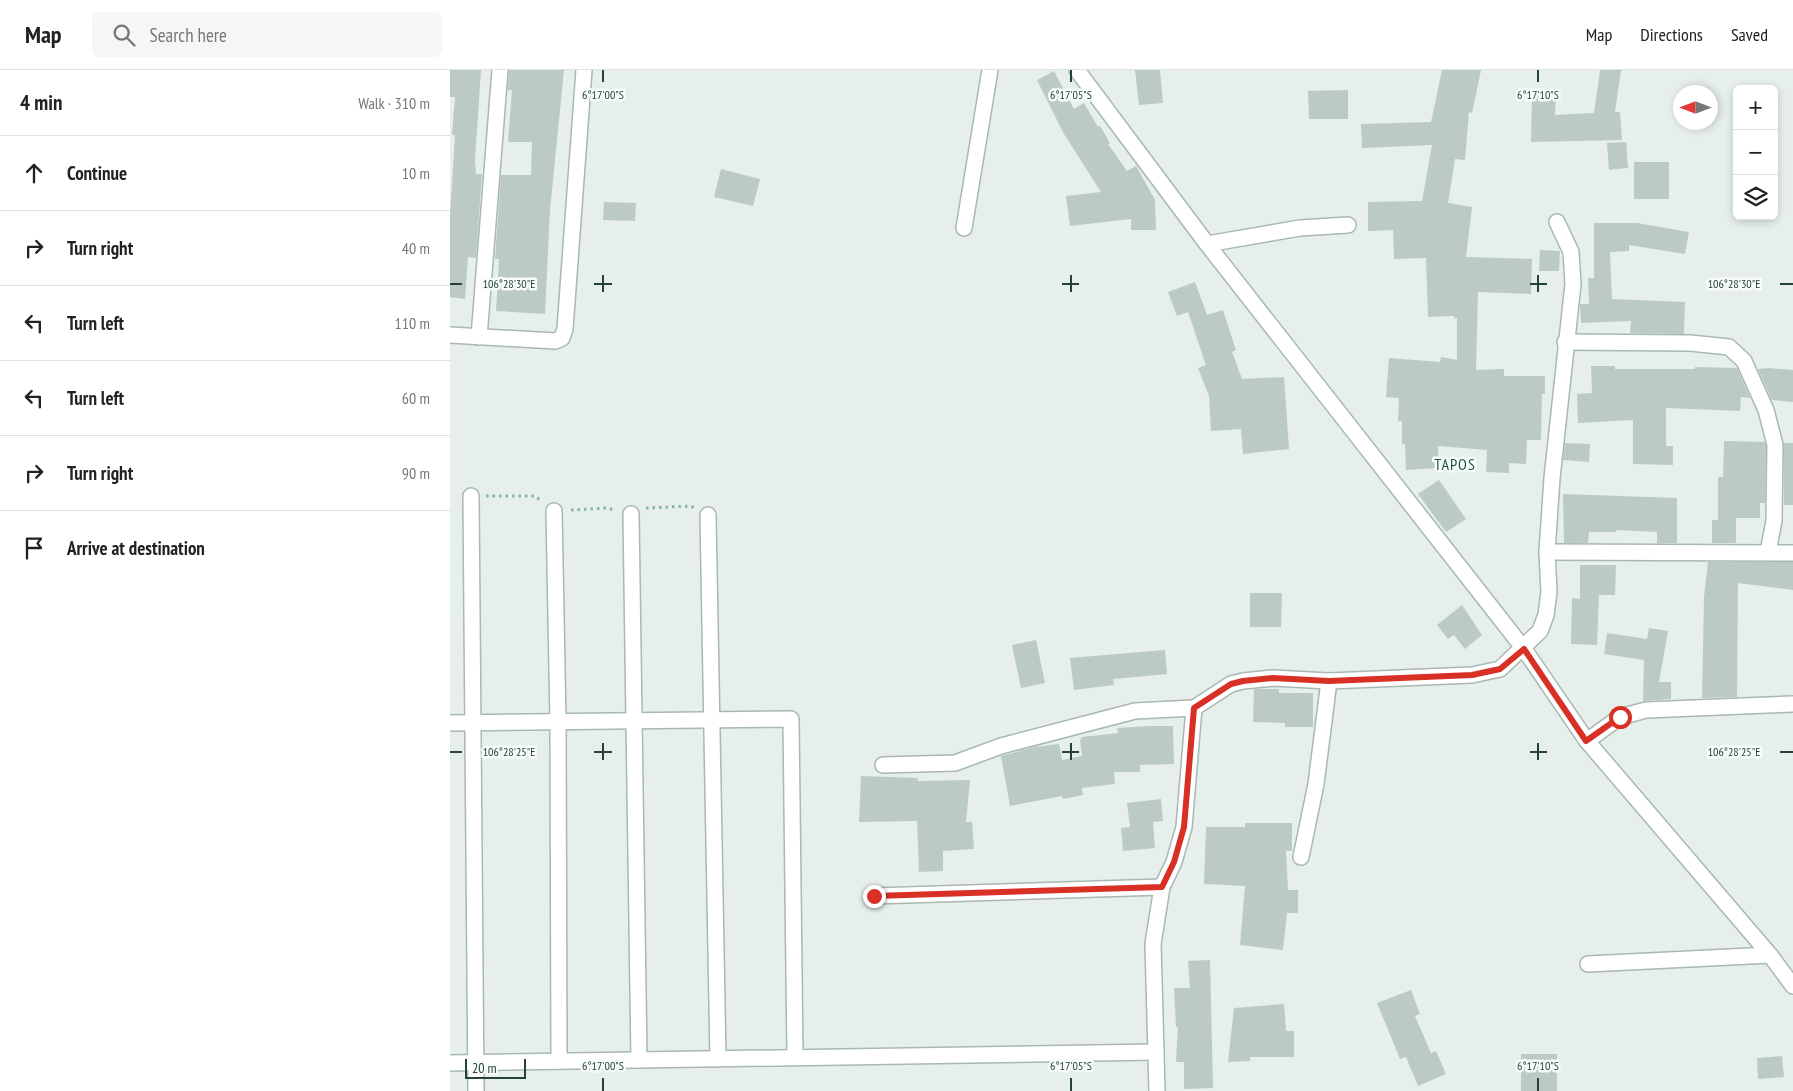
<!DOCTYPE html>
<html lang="en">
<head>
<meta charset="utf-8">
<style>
	:root { --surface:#fff; --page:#f6f6f6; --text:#222; --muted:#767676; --line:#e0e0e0 }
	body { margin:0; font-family:"PT Sans Narrow",sans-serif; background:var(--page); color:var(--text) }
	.controls { position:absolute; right:15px; top:15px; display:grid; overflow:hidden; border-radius:8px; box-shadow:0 2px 8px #0003 }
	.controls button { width:45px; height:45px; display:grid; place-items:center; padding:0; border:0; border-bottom:1px solid var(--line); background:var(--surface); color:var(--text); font:25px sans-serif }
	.compass { position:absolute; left:1223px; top:15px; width:45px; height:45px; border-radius:50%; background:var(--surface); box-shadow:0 2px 8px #0003; rotate:270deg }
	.scale { position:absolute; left:15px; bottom:12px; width:61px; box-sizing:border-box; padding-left:5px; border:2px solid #24423a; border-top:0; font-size:14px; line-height:18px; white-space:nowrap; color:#24423a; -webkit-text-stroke:4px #f7fbf9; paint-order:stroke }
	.stop { position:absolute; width:15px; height:15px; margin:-11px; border:4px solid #d93025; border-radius:50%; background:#fff }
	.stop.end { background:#d93025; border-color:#fff; box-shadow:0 1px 5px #0008 }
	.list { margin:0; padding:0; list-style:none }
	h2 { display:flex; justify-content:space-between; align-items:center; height:65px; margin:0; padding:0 20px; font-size:21px }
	h2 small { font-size:16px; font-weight:400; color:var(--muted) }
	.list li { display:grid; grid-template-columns:32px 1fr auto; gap:15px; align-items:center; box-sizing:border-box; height:75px; padding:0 20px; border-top:1px solid var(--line) }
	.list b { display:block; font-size:19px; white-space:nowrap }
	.list em { font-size:16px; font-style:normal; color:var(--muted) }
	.icon { flex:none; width:28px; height:28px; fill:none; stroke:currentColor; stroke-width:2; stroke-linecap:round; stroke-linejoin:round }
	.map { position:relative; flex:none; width:1343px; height:1021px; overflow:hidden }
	header { display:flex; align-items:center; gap:30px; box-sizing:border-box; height:70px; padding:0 25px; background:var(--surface); border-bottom:1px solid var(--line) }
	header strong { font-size:24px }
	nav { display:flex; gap:28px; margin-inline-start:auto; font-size:18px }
	.search { width:350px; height:45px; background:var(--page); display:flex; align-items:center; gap:12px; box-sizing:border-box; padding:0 18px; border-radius:8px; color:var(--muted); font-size:19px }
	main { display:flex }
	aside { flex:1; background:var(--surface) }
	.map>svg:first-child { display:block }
</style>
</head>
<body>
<header>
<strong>Map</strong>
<div class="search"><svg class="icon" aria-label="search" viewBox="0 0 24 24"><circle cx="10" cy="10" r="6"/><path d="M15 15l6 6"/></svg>Search here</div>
<nav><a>Map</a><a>Directions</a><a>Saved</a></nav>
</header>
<main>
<aside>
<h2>4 min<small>Walk · 310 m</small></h2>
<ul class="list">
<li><svg class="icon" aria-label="ahead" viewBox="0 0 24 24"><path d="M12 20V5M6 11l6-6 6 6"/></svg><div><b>Continue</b></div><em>10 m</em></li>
<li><svg class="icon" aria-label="right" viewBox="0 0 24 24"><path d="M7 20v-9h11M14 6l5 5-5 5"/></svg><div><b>Turn right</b></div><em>40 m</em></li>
<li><svg class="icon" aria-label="left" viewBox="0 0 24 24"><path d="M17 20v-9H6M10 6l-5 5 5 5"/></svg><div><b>Turn left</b></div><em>110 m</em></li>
<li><svg class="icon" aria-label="left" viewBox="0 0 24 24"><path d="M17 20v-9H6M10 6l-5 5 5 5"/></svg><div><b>Turn left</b></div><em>60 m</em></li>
<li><svg class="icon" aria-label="right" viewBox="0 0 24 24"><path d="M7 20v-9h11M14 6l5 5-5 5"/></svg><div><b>Turn right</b></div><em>90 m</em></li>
<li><svg class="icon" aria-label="arrive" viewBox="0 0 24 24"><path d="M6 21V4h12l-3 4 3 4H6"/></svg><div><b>Arrive at destination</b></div></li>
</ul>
</aside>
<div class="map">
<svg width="1343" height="1021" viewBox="0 0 1343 1021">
	<rect width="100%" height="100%" fill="#e6efeb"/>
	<g fill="#bbcac4">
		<polygon points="0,0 31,0 25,90 26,104 32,104 26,188 18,187 15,229 0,227 0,144 5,65 2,65 5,27 0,27"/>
		<polygon points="59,0 114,0 100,140 95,244 46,241 49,189 45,189 51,105 81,105 82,72 58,72 62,20 58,20"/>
		<polygon points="685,0 710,0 713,33 689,35"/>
		<polygon points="992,0 1031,0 1022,43 1019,42 1015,90 1005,89 998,133 1022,137 1016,187 1082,189 1081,224 1028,222 1026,300 1054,299 1054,306 1095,306 1095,324 1092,324 1091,370 1077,370 1076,394 1059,393 1059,403 1036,402 1037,380 988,376 989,398 956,400 955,374 952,374 952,351 948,351 949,328 936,327 939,288 990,292 991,287 1007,290 1007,248 1004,248 1004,246 978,247 976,188 944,189 943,160 918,161 918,132 972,131 982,75 912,78 911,54 981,52"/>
		<polygon points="1150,0 1171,0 1165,42 1170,42 1172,70 1081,72 1082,26 1106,27 1105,45 1144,43"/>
		<polygon points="604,1 624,39 634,33 648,57 650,56 660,73 658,74 677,101 686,96 705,130 706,160 681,160 681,149 620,156 616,126 651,122 614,64 587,10"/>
		<polygon points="898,20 898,49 859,49 858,21"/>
		<polygon points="1176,72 1178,98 1159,100 1157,73"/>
		<rect x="1184" y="92" width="35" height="37"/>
		<polygon points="271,99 310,109 303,136 264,127"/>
		<polygon points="154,132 186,133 185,151 153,150"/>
		<polygon points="1144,153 1187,153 1239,162 1235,184 1179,175 1179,181 1160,182 1162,229 1235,232 1234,264 1180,263 1181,251 1131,253 1130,234 1139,234 1138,208 1144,208"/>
		<polygon points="1090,180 1110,181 1109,201 1089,201"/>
		<polygon points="745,212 757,245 773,240 786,280 782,282 792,309 834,307 839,379 793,384 791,359 761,361 759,326 748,298 756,295 738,242 727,246 718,222"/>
		<polygon points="1141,296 1165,296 1165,299 1245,299 1245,297 1287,298 1300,328 1291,327 1290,341 1216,338 1216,376 1223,376 1223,395 1183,394 1183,350 1128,353 1127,324 1142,323"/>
		<polygon points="1319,298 1343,300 1343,332 1322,330 1308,299"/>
		<polygon points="1274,371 1315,372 1316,376 1315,433 1310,433 1310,448 1286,448 1286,473 1262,473 1262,450 1268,450 1268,407 1273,407"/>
		<polygon points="1115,373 1140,374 1139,392 1113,390"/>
		<rect x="1334" y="373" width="9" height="62"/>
		<polygon points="989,410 1016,449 996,462 968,424"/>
		<polygon points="1113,424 1227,428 1227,473 1207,473 1207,462 1166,460 1166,462 1139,462 1138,473 1114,473"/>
		<polygon points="1258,492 1343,492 1343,520 1288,513 1287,627 1252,628 1254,527"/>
		<polygon points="1130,495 1166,495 1165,525 1149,525 1147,575 1121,574 1122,528 1130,529"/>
		<polygon points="800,523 832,523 831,557 800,557"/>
		<polygon points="1012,535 1032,565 1015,579 1004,565 998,569 987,555"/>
		<polygon points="1199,558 1218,561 1209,612 1221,612 1221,629 1193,631 1194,590 1154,584 1157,563 1197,569"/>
		<polygon points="586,570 595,613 571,618 562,575"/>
		<polygon points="715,580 717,604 663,609 664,615 624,620 620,588"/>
		<polygon points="804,619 829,619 829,623 863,623 863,657 835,657 835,653 803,652"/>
		<polygon points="700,656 723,656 724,694 690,695 690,702 664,702 665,714 632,718 633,725 613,729 612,726 560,736 551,686 585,677 609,674 612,690 632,686 630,670 632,667 668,663 667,658"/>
		<polygon points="411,706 468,708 468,711 520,710 516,752 522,752 524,779 493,781 493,801 469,802 467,751 409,752"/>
		<polygon points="711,729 713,751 703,752 705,778 673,781 671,758 680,757 677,733"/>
		<polygon points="795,753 842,753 842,781 836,781 838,820 848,820 848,843 837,843 833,880 790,875 795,816 754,814 756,757 795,757"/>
		<polygon points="760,890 763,1018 734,1019 734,992 726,992 728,957 726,957 724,918 740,918 738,891"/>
		<polygon points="961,920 970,944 965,946 981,983 986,981 996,1004 968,1016 956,987 950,989 927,933"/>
		<polygon points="834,934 836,961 844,961 844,987 800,987 800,991 778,992 784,938"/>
		<rect x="1071" y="984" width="36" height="37"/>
		<polygon points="1332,986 1334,1007 1308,1009 1307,988"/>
	</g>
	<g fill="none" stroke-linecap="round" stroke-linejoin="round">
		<defs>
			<g id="minor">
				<polyline points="627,0 757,174 1074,579 1137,671 1320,885 1343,916"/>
				<polyline points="514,158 540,0"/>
				<polyline points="757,174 850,158 898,155"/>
				<polyline points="0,265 105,271 112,268 115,259 134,0"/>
				<polyline points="29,267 50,0"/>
				<polyline points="1115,272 1240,273 1279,277 1294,291 1316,340 1325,375 1324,451 1318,482"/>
				<polyline points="21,426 26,1021"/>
				<polyline points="104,441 108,652 109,991"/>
				<polyline points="181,444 189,990"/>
				<polyline points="258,445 268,989"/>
				<polyline points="1097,482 1343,483"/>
				<polyline points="0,653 341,649 345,987"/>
				<polyline points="1137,671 1170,647 1196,640 1343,634"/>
				<polyline points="433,695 505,693 551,676 685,641 744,638 781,614 793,611 823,608 879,611 1022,605 1050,599 1090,561 1096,545 1099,522 1097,482 1102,408 1123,214 1121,182 1107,152"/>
				<polyline points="851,787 866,714 879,611"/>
				<polyline points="424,826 712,817"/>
				<polyline points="1138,894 1320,885"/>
				<polyline points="0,993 706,982"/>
				<polyline points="707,1021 703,874 712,817 724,792 734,757 744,638"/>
			</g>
		</defs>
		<use href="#minor" stroke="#a8b8b2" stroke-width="18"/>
		<g stroke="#86b3a5" stroke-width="3" stroke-dasharray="2.5 4" stroke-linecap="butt">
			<polyline points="36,426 85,426 91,431"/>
			<polyline points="196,438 241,436 244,438"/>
			<polyline points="121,440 157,438 165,440"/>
		</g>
		<use href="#minor" stroke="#fff" stroke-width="15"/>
	</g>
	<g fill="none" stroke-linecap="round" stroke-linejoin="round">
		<polyline stroke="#d93025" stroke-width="6" points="424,826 712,817 724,792 734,757 744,638 781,614 793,611 823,608 879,611 1022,605 1050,599 1074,579 1136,671 1170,647"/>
	</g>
	<path fill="none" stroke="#24423a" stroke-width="2" d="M153 0V12M621 0V12M1088 0V12M153 205V222M621 205V222M1088 205V222M0 214H12M144 214H162M612 214H629M1080 214H1097M1330 214H1343M153 673V690M621 673V690M1088 673V690M0 682H12M144 682H162M612 682H629M1080 682H1097M1330 682H1343M153 1008V1021M621 1008V1021M1088 1008V1021"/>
	<g text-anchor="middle" stroke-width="5" stroke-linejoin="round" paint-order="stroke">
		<g font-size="16" letter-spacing="1" fill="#1f5548" stroke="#f7fbf9">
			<text x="1005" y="400">TAPOS</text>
		</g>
	</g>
	<g font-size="12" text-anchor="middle" fill="#24423a" stroke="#f7fbf9" stroke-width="5" stroke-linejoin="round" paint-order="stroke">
		<text x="153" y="29">6°17'00"S</text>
		<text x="621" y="29">6°17'05"S</text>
		<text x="1088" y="29">6°17'10"S</text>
		<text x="1284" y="218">106°28'30"E</text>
		<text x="59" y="218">106°28'30"E</text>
		<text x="1284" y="686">106°28'25"E</text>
		<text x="59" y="686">106°28'25"E</text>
		<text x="153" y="1000">6°17'00"S</text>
		<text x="621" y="1000">6°17'05"S</text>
		<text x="1088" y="1000">6°17'10"S</text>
	</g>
</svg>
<div class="controls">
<button>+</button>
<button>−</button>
<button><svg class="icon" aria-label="layers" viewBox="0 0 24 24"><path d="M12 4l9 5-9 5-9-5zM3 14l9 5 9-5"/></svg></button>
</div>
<svg class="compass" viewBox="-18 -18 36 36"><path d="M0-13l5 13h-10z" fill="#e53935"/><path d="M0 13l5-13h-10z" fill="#767676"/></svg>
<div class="scale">20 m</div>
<div class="stop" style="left:1170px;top:647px"></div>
<div class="stop end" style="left:424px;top:826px"></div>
</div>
</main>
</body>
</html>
